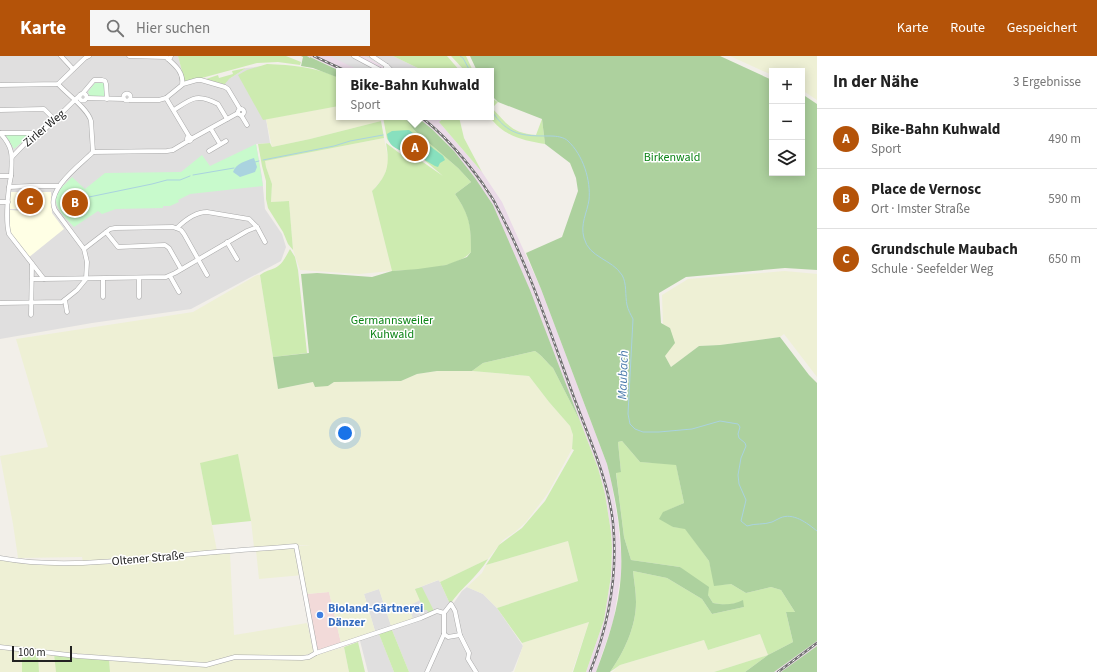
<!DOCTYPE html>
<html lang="de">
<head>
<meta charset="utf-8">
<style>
	:root { --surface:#fff; --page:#f6f6f6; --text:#222; --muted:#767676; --line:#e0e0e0; --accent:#b45309 }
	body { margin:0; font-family:"Source Sans 3",sans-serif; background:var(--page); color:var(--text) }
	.controls { position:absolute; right:12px; top:12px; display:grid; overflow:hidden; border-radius:0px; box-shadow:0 2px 10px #0003 }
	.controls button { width:36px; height:36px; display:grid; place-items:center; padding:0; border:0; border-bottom:1px solid var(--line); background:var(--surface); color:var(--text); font:20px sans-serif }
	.scale { position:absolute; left:12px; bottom:10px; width:60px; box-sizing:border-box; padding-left:4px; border:2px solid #222; border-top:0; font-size:11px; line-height:14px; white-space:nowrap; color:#222; -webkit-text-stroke:3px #fff; paint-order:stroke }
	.you { position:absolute; left:345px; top:377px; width:14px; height:14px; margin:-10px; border:3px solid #fff; border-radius:50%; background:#1a73e8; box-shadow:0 0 0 6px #1a73e833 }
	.badge { display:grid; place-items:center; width:26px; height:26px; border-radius:50%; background:var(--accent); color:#fff; font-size:13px; font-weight:700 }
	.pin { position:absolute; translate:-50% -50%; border:2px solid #fff; box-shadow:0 1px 4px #0006 }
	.popup { position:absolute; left:336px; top:12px; width:158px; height:52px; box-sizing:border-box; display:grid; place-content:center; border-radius:0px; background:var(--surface); filter:drop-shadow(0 1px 3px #0005); font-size:13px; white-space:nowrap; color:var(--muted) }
	.popup b { font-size:15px; color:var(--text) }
	.popup::after { content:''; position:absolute; left:50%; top:100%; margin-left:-8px; border:8px solid transparent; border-top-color:var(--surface) }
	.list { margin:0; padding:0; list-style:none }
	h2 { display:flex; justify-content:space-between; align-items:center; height:52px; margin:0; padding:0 16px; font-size:17px }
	h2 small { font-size:13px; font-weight:400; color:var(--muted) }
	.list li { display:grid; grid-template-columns:26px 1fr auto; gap:12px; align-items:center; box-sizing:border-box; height:60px; padding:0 16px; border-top:1px solid var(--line) }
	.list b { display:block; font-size:15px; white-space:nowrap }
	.list p { margin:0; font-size:13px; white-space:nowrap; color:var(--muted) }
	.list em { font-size:13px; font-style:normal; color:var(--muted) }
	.icon { flex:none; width:22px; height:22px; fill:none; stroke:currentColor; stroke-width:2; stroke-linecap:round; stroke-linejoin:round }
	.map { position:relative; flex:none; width:817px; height:616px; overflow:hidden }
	header { display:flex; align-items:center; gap:24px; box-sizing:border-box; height:56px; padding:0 20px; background:var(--accent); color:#fff }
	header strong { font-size:19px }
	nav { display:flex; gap:22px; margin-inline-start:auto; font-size:14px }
	.search { width:280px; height:36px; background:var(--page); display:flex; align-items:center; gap:10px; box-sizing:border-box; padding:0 14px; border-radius:0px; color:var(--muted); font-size:15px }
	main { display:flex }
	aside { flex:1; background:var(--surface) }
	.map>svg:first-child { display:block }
</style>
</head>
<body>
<header>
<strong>Karte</strong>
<div class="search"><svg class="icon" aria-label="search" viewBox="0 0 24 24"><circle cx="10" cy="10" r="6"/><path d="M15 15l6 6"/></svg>Hier suchen</div>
<nav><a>Karte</a><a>Route</a><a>Gespeichert</a></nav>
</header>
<main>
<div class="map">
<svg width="817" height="616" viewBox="0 0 817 616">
	<rect width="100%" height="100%" fill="#f2efe9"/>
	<g fill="#e0dfdf">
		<polygon points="0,0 178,0 184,23 205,24 229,23 246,12 264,10 266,63 270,87 256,88 262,121 265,153 282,178 286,191 281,205 191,253 92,267 0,283"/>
		<polygon points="364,0 393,0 422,14 389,15 382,10"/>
		<polygon points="439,524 450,548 453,548 462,535 467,531 483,538 497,552 523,590 513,615 511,616 409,616 392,574 379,578 394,616 368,616 359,581 375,575 364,538 379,533 391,569 409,550 415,533"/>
	</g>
	<polygon fill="#f2dad9" points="329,536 341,587 318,594 314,586 306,538"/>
	<g fill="#ebdbe8">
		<polygon points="307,0 364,0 382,10 389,15 340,15 311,1 310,2"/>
		<polygon points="417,61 445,61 439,66 482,116 502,146 541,233 607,408 612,429 618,466 621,497 621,518 613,566 596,616 586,616 604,564 611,520 612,492 611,476 605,438 598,412 553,296 475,122 443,83"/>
		<polygon points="817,585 817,590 792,609 781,616 774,616"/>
	</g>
	<polygon fill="#ffffe5" points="10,136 51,136 52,157 64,173 28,202 10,176 10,154 26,155 25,153 10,153"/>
	<g fill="#eef0d5">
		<polygon points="730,0 817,0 817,44 802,34 802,15 772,15 772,19"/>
		<polygon points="339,50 339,61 381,61 381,65 310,83 272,91 266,63"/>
		<polygon points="384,82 389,107 383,122 372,135 392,215 359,218 300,214 293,194 289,145 271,146 272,128 265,108 265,105"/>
		<polygon points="785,215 817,218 817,321 784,278 780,281 720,289 699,290 671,311 665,300 670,272 663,268 662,239 688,223"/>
		<polygon points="257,219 260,219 278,333 314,326 328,330 334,326 401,325 417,318 437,315 472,315 529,320 549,346 570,370 573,379 572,393 548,437 526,466 515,476 503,484 488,503 440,526 438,524 415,533 420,544 409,550 413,563 391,570 379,533 364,538 375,575 341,587 329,536 306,538 303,519 259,523 256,494 311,489 254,491 251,465 200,407 217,495 116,504 83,506 82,501 18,502 13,468 0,400 48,391 16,283 193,256"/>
		<polygon points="568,485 578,525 497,552 483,538 467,531 482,517 486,509"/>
		<polygon points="230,497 234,579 307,567 313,592 313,597 301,600 234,599 207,607 168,606 55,596 0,590 0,504 27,507 68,508"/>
		<polygon points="589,566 572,616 514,616 523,590 522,587"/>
		<polygon points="760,578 768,599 714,616 612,616 620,609 704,584 708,594"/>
		<polygon points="344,591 349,616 110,616 109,603 169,609 207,610 231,604 309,603 319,598"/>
		<polygon points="0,592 22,595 22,616 0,616"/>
		<polygon points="38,597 54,598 56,616 39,616"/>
	</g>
	<g fill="#cdebb0">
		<polygon points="178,0 286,0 301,6 300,9 278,6 257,7 187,26 185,25 184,23"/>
		<polygon points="393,0 447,0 460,15 424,15"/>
		<polygon points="451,0 466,0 473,15 465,15"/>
		<path d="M267 8C292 9 316 11 339 22V50L263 64 238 19 247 14Z"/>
		<polygon points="246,12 229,23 224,29 205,24 206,23 218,19 219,22 233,18 232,15"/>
		<path d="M491 42 498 46 492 52C507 68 512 77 536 79L542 63 545 88C524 85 503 80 490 61H491Z"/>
		<path d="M383 61H404L414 74 458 112 471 126 455 138C471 161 471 170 471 196 456 213 414 214 392 215L372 135C388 119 390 108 386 87L402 99 417 102 443 120 423 103 404 97 392 89 387 83Z"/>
		<polygon points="445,61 459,61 464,82 482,116 439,66"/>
		<polygon points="381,65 384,82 265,105 266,111 272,128 271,146 289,145 293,194 288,188 283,176 268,152 266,143 266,125 262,110 258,88 270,87 272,91 310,83"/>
		<path d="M290 193 295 201 298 214 307 297 273 301 260 219C265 215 270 214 275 212 283 208 286 200 290 193Z"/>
		<path d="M535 295C543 300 546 306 553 312L580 365 598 412 605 438 611 476 612 492 611 520 604 564 586 616H573L589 566 522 587 497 552 578 525 568 485 486 509 499 489 522 472 545 445 574 394 572 393 573 379 570 370 549 346 529 320 472 315 483 307Z"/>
		<path d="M622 385 640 406 676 408 684 447 664 456 673 471 685 472 709 505 715 529 731 528 746 537 771 531 781 534 795 556H786L793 586 768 599 745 616H714L768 599 760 578 708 594 704 584 620 609 610 616C624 596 636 571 636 546 636 536 634 525 633 515L667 522 702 543 712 558 744 551 737 547 726 549 713 547 708 539 680 511 631 504 624 481 616 416H621L618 386Z"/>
		<polygon points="238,398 251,465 212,469 200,407"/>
		<path d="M488 503C477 521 462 531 450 548L440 526Z"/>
		<polygon points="422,531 434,555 429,557 427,554 424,554 415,533"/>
		<polygon points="392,574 409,616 394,616 379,578"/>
		<polygon points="358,586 365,616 349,616 344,591"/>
		<polygon points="22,595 38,597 39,616 22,616"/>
		<polygon points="54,598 109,603 110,616 56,616"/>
	</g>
	<g fill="#add19e">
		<polygon points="301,0 307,0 310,2 310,1 340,15 339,15 339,22 313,12 301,10 303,1"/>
		<path d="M470 0H720L772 24V117H802V38L817 48V214L785 212 686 221 659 237 661 267 670 272 675 287 665 300 671 311 699 290 720 289 780 281 809 319 817 327V585L774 616H745L768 599 793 586 786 556H795L781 534 771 531 746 537 731 528 714 530 709 505 685 473 673 471 659 463 663 456 684 447 676 409 640 406 622 385 618 386 621 416 616 417 624 481 631 504 680 511 709 531 708 539 713 547C725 549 733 549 743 544L744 551 712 558 702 543 667 522 633 515C634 525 636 536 636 546 636 571 624 596 610 616H596C608 584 619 552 621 518 623 481 616 443 607 408L541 233 526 197 562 181 578 135 576 122 570 107 545 88 542 63 498 46 491 39V15H477Z"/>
		<path d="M404 61H417L432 73 454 95 475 122 493 149 530 234 580 365 553 312C546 306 543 300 535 295L483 307 472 315H437L417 318 401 325 334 326 328 330 315 331 313 326 278 333 273 301 309 297 301 218 317 217 372 221 392 215 418 213 446 209 467 201 471 196C471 170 470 160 455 138L471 126 458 112 414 74Z"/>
		<polygon points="817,590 817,616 781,616"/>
	</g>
	<g fill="#c8facc">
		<polygon points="95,27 104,27 105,40 90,40 88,36"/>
		<polygon points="5,78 30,79 14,93"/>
		<path d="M256 88 263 130 190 138 178 144 179 146 170 150H163V152L116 153 102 158 98 155 74 171C66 162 49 149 59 135 62 130 68 126 72 121L85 133 105 117 181 116 202 99 210 110Z"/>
	</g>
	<path fill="#88e0be" d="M409 74 443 100 445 104 440 107 438 111 435 110C429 107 424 103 418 100 406 96 388 94 387 78L392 75Z"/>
	<polygon fill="#e2e2e2" points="330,0 351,0 379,15 360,15"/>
	<circle fill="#dddde8" cx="75" cy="146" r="13"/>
	<path fill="#aad3df" d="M254 102 257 111 255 116 240 121 233 116C236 107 246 105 254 102Z"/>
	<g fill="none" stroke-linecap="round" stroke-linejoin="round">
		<g stroke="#aad3df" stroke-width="1">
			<polyline points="460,0 463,2 470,15"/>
			<path d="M491 54C508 80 522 80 551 80 556 80 564 81 568 85 583 99 591 124 589 144 587 157 580 168 584 182 589 202 612 203 622 219 627 227 625 240 627 249 628 254 631 259 633 263L628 358 630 368 635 373 643 376H659L692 373 720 365 738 368 740 371 738 378 739 382 745 387 746 390 741 402 738 419 739 428 746 444 741 465 747 470C755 467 764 469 772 466 775 465 777 463 780 462 793 456 807 467 817 475"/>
			<polyline points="263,104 334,90 350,85 383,79"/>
			<polyline points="255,106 259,105"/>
			<polyline points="193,119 234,112"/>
			<polyline points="89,141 152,128 167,124 180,124 190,120"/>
		</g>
		<defs>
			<g id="street">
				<polyline points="61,0 73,13"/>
				<polyline points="129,0 166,1 168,3 170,2 171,0"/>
				<polyline points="354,0 382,15"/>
				<polyline points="372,0 387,10"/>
				<polyline points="384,15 387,10 392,15"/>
				<polyline points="183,28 197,24 201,24 225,31 228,33 240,53"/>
				<polyline points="0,29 58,28 85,2 89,0"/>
				<polyline points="83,37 94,24 102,24 105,25 106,28 107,43"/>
				<circle cx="83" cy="41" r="3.5"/>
				<circle cx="127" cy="41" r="3.5"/>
				<polyline points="87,42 124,43"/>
				<polyline points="166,42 190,82"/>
				<path d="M130 44H159L166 42 182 29C184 17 176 10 168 3"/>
				<circle cx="241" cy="56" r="3"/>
				<polyline points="0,54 44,53 54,63"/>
				<path d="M174 54C192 42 197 37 218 48L227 63"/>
				<polyline points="241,59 247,69"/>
				<polyline points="211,73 220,88"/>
				<path d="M0 77C14 92 12 100 11 120H0"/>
				<polyline points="0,77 35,77"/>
				<circle cx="189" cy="83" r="2"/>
				<polyline points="191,83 238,57"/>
				<polyline points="209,95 226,85"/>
				<polyline points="93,96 167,95 173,94 188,85"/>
				<polyline points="12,101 35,77 41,77 80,39"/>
				<path d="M11 120C8 134 5 164 9 178L44 223 166 221 175 217 247 175 257 171 249 163 207 156C196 156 184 165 177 172"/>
				<polyline points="9,131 30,130 59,130"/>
				<polyline points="0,146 8,146"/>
				<polyline points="257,171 265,186"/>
				<polyline points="106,176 118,191 165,189 169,192 181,213"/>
				<polyline points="227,186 237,203"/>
				<polyline points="84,193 110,173 115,172 173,171 181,174 184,178 207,219"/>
				<polyline points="170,220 179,236"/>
				<polyline points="139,222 139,241"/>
				<polyline points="32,223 44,223"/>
				<polyline points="103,223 103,241"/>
				<polyline points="65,244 67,256"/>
				<path d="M0 247 62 246 77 234 86 223 87 206 84 193 55 154C45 134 80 109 93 96L91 65C88 53 67 38 58 28"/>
				<polyline points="31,259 32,208"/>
				<path d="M0 502C60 513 122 504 183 499 221 495 258 493 296 490L316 597"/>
				<polyline points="444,578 448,581 460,579 469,597 468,603 476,616"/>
				<polyline points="0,591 77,600 206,609 235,601 302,602 309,601 316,597 421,562 437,555 444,557"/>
				<polyline points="427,616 444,578 444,557 451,548 455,555 460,579"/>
			</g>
		</defs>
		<use href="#street" stroke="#a9a9a9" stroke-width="5"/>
		<use href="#street" stroke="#fff" stroke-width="4"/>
		<defs>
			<g id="rail">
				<polyline points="314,0 346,15"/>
				<path d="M421 61C446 80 465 103 483 128 487 135 493 142 496 149 528 208 549 273 572 336 587 378 608 421 613 467 618 518 609 568 590 616"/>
				<polyline points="778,616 817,587"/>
			</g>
		</defs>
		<use href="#rail" stroke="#707070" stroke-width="2.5"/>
		<use href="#rail" stroke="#fff" stroke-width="1" stroke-dasharray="3" stroke-linecap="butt"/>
	</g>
	<circle fill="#3f7fe0" stroke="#fff" stroke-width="1.5" cx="320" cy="559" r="4"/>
	<g text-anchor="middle" stroke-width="3" stroke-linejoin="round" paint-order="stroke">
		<g font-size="12" fill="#222" stroke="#fff">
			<text transform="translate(44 72) rotate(-40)" y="4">Zirler Weg</text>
			<text transform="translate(148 502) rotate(-5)" y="4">Oltener Straße</text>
		</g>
		<g font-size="12" fill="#0c8416" stroke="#fff">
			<text x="672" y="105">Birkenwald</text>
			<text x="392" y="268">Germannsweiler<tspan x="392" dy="14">Kuhwald</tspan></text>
		</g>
		<g font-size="12" font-weight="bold" fill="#366cbe" stroke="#fff" text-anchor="start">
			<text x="328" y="556">Bioland-Gärtnerei<tspan x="328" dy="14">Dänzer</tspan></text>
		</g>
		<g font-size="13" font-style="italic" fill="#4a7aab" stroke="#fff">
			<text transform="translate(622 319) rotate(-88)" y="5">Maubach</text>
		</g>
	</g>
</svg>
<div class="controls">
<button>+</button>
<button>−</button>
<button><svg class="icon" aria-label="layers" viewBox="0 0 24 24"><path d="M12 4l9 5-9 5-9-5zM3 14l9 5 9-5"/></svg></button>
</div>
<div class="scale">100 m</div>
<div class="you"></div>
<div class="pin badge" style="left:415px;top:92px">A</div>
<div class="popup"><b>Bike-Bahn Kuhwald</b>Sport</div>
<div class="pin badge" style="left:75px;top:147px">B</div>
<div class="pin badge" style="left:30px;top:145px">C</div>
</div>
<aside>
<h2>In der Nähe<small>3 Ergebnisse</small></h2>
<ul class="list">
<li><span class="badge">A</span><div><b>Bike-Bahn Kuhwald</b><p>Sport</p></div><em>490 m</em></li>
<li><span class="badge">B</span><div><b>Place de Vernosc</b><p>Ort · Imster Straße</p></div><em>590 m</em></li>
<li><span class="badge">C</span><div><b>Grundschule Maubach</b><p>Schule · Seefelder Weg</p></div><em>650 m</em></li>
</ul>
</aside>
</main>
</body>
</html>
